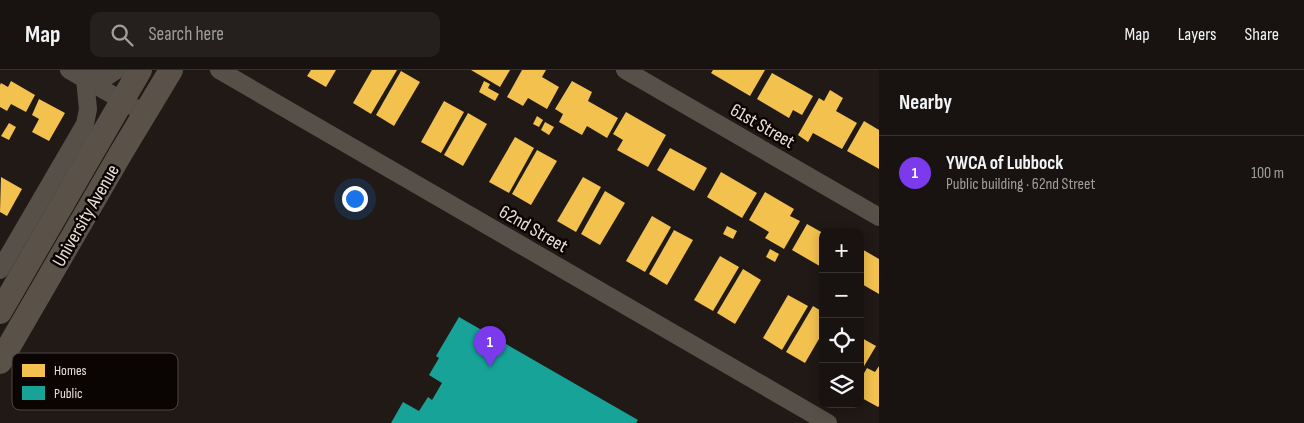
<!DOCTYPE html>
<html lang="en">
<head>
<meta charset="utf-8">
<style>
	:root { --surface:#181310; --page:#25201e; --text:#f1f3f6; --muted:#9f9e9f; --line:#363230; --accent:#7c3aed }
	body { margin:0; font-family:"Sofia Sans Condensed",sans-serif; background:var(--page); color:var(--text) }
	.controls { position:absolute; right:15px; bottom:15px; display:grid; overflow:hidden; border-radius:10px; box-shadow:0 2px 12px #0003 }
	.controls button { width:45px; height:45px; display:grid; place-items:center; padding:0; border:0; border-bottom:1px solid var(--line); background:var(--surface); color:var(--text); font:25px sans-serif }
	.you { position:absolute; left:354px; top:128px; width:18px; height:18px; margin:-12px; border:4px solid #fff; border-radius:50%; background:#1a73e8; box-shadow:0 0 0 8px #1a73e833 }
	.badge { display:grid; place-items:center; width:32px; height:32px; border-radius:50%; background:var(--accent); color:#fff; font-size:16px; font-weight:700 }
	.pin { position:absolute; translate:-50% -41px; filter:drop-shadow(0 1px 2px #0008) }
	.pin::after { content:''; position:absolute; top:26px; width:18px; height:15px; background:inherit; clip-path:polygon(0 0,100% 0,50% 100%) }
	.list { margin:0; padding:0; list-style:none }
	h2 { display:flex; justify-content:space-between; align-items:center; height:65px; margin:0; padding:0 20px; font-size:21px }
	h2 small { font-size:16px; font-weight:400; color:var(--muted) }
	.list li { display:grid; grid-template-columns:32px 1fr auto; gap:15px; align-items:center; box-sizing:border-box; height:75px; padding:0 20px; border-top:1px solid var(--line) }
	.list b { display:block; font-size:19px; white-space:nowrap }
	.list p { margin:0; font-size:16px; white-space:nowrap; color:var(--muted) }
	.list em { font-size:16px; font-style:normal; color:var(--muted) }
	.icon { flex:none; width:28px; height:28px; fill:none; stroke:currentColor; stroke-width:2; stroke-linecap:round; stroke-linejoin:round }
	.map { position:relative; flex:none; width:879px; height:353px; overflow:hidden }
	header { display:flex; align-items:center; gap:30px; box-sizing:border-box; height:70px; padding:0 25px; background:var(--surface); border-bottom:1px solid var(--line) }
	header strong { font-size:24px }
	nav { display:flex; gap:28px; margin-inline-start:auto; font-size:18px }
	.search { width:350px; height:45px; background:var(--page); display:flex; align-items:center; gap:12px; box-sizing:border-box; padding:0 18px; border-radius:10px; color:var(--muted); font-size:19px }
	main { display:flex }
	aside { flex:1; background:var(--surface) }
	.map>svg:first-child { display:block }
</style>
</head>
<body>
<header>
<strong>Map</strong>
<div class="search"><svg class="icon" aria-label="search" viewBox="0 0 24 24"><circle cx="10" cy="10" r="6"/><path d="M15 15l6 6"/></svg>Search here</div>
<nav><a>Map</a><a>Layers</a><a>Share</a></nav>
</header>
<main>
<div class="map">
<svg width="879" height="353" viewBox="0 0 879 353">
	<rect width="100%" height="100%" fill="#201916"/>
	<g fill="#f2c14e">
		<polygon points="311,0 336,0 326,17 307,6"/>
		<polygon points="372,0 397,0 371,44 353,33"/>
		<polygon points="471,0 510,0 500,17"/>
		<polygon points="522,0 546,0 542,7 559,17 547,39 528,28 523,36 507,27"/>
		<polygon points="713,0 765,0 750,26 711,3"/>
		<polygon points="401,1 420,12 394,56 376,45"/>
		<polygon points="772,3 813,26 802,45 793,40 789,48 757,29"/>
		<polygon points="11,11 35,25 26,42 11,34 7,41 0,37 0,15 1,13 8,17"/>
		<polygon points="484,11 490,14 488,18 499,24 495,31 479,22"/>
		<polygon points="572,11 592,22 588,31 618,48 607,68 587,56 582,65 559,52 563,44 555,39"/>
		<polygon points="830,20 843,28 836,41 857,53 842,79 813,63 808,72 798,65 819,28 824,31"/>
		<polygon points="39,29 65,43 49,71 32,62 39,49 32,45"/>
		<polygon points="444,31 464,42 441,83 421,72"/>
		<polygon points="626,42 666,65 648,97 617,80 623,70 613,64"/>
		<polygon points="468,43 487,54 463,96 444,85"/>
		<polygon points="537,46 543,50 539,57 533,54"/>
		<polygon points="864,51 879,60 879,99 847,81"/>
		<polygon points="545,52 554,57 549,65 541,60"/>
		<polygon points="9,53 16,57 9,70 1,66"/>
		<polygon points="515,67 534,78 509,123 489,112"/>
		<polygon points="670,78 707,98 694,121 657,100"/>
		<polygon points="537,80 557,91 531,135 512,124"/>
		<polygon points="721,102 757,123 742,148 707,127"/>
		<polygon points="1,107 22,119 7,146 0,142"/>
		<polygon points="583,107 601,117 576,162 557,151"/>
		<polygon points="605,121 625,133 600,175 581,164"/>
		<polygon points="765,122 794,139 790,146 800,151 784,179 765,168 769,162 749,150"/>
		<polygon points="652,146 671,157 645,202 626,191"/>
		<polygon points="807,154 823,163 823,198 792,180"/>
		<polygon points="727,156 737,161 733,169 723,164"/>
		<polygon points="674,160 693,170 667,215 649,204"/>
		<polygon points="860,178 879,189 879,224 860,213"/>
		<polygon points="770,179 779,184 775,192 766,187"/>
		<polygon points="720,186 739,197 713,241 694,230"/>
		<polygon points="743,199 761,210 735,254 717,243"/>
		<polygon points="788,225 808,236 782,280 763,268"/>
		<polygon points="813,236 823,242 823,262 805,293 786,282"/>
		<polygon points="860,267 876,276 860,303"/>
		<polygon points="879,296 879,336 878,337 860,327 860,310 867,298 875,302"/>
	</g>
	<polygon fill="#17a398" points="459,247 638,350 636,353 391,353 403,332 419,341 428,327 432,330 442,313 429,305 439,288 436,286"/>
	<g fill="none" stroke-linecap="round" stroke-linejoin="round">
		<g stroke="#575048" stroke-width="18">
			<polyline points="69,0 144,43"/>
			<polyline points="219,0 828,353"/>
			<polyline points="625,0 879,147"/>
			<polyline points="0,200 85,54 88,39 85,9 103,9 117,0"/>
		</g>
		<g stroke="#5a5249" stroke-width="24">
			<polyline points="0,242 140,0"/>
			<polyline points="0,292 121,83 171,0"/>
		</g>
	</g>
	<g text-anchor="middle" stroke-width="5" stroke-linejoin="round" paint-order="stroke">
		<g font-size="19" fill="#e9dfda" stroke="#0a0503">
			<text transform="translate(763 55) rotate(30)" y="7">61st Street</text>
			<text transform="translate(85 145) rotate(-60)" y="7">University Avenue</text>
			<text transform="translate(534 158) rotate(30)" y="7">62nd Street</text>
		</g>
	</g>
	<rect x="12" y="283" width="166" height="57" rx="8" fill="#0a0503" stroke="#4d4644" stroke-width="1"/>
	<rect x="22" y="294" width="23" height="13" fill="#f2c14e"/>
	<rect x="22" y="316" width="23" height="14" fill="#17a398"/>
	<g font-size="14" fill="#e9dfda">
		<text x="54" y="305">Homes</text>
		<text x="54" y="328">Public</text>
	</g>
</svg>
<div class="controls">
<button>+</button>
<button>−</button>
<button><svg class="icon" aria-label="locate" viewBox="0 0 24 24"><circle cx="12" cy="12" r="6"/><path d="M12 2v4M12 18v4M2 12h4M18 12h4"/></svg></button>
<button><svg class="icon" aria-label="layers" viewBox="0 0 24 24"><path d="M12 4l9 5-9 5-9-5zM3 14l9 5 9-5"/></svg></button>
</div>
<div class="you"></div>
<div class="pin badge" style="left:490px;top:297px">1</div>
</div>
<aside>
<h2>Nearby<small></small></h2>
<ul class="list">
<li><span class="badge">1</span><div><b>YWCA of Lubbock</b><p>Public building · 62nd Street</p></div><em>100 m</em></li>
</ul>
</aside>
</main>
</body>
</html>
